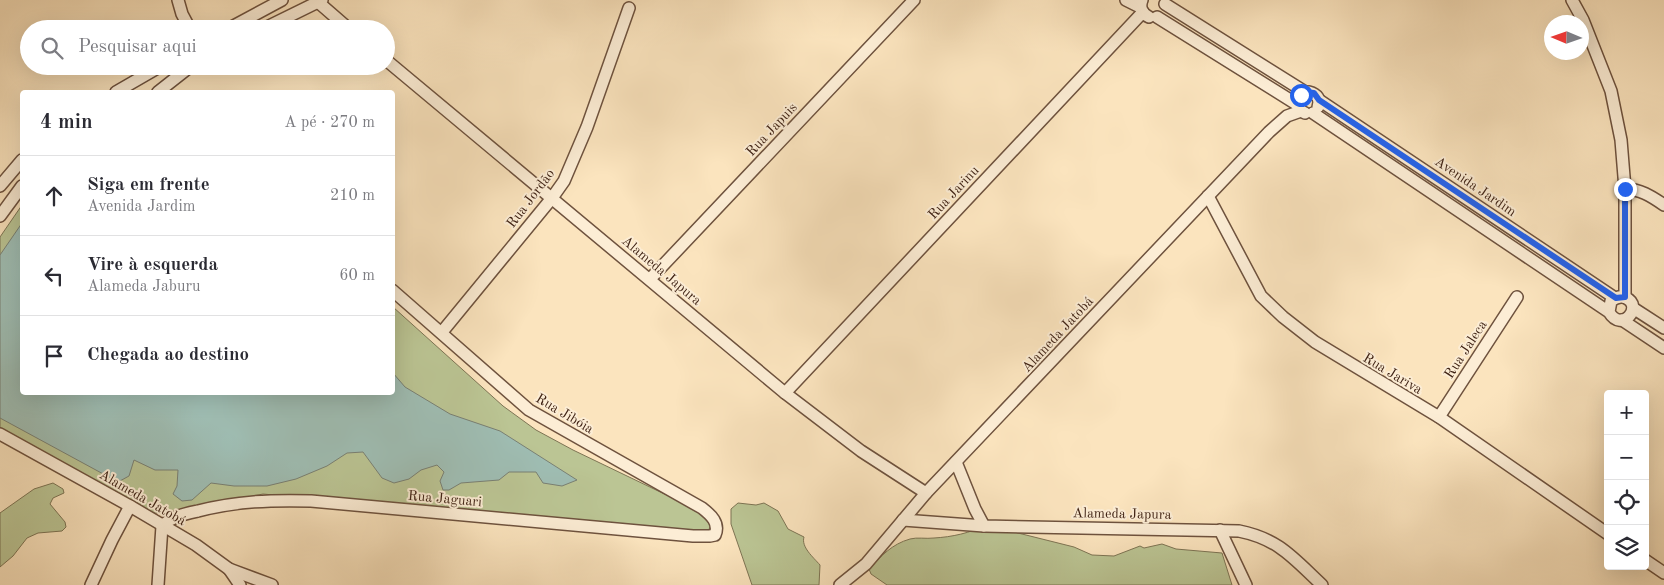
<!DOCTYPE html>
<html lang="pt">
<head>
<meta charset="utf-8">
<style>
	:root { --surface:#fff; --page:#f2f2f3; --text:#2b2b33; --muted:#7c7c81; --line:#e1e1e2 }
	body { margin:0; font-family:"Old Standard TT",serif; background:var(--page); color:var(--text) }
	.controls { position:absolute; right:15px; bottom:15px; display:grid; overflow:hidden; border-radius:5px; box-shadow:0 5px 20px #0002 }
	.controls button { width:45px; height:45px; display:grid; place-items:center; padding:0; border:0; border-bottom:1px solid var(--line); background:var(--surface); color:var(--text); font:25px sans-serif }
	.compass { position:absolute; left:1544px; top:15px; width:45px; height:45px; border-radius:50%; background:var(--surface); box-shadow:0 5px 20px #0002; rotate:272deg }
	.stop { position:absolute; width:15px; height:15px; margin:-11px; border:4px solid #2563eb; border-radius:50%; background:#fff }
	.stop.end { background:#2563eb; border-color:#fff; box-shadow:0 1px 5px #0008 }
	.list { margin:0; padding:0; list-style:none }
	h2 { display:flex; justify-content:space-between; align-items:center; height:65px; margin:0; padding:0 20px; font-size:21px }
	h2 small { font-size:16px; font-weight:400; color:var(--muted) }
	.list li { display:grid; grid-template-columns:32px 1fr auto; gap:15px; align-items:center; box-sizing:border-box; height:80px; padding:0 20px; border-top:1px solid var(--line) }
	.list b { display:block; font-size:19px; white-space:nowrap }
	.list p { margin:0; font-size:16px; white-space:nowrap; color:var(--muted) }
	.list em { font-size:16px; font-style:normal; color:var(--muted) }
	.icon { flex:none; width:28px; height:28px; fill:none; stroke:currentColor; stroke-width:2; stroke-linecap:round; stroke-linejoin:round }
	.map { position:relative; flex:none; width:1664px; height:585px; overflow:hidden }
	.search { position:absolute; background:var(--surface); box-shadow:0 5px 20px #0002; left:20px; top:20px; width:375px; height:55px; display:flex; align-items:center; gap:12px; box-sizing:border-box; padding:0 18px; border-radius:28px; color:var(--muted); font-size:19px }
	.panel { position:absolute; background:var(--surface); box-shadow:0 5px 20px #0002; left:20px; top:90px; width:375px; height:305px; border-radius:5px }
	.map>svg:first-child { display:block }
</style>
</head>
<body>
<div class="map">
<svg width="1664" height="585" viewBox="0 0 1664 585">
	<rect width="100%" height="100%" fill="#fbe4be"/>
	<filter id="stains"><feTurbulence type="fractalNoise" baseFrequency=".004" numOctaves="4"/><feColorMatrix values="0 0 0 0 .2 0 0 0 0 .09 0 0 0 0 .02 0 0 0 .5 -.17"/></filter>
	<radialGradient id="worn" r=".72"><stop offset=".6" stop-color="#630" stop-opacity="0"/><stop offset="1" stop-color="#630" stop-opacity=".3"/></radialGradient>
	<g fill="#bbc594" stroke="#7d7454">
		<polygon points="22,205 22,392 392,392 393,307 503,406 536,430 573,450 706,514 711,526 707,532 541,520 263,494 170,513 153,513 0,428 0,237"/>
		<polygon points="53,483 63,489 64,493 53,498 50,504 65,522 66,527 62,531 38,533 27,538 13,556 0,567 0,513 34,489"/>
		<path d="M738 503 756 505 764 503 778 511 788 529 804 537C801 547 813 557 820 565L819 585H752L731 524V509Z"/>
		<path d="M986 525 1074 547 1092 555 1114 556 1140 546 1144 548 1162 544 1176 549 1222 553 1232 585H887L871 574 869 569C881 556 892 544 910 539 917 537 926 539 934 538 952 537 970 533 986 525Z"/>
	</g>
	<polygon fill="#9fbeb4" stroke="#798074" points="22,223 22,392 392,392 393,373 405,387 450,414 500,431 577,480 562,486 543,483 536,472 509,472 499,480 461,483 449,490 443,490 440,481 444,472 437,465 421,470 409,479 394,483 382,478 363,452 347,453 327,466 296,479 267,486 234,486 211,483 192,500 182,501 173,494 177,486 178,470 155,470 134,460 129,476 118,482 0,418 0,255"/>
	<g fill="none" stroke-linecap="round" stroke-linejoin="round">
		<defs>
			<g id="street">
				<polyline points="178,0 182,14 190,29"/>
				<polyline points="1126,0 1140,7"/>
				<path d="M1142 0C1139 7 1142 14 1149 17"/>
				<polyline points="1572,0 1583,20 1611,91 1621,140 1625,189 1625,297"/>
				<polyline points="318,2 349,29"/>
				<polyline points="1165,4 1305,92"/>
				<polyline points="1157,17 1298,105 1301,111 1305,113"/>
				<polyline points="228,29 282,0"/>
				<polyline points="263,29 322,0"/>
				<polyline points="386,60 785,393 861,451 926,493"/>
				<polyline points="116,92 161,66"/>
				<polyline points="158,92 191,66"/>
				<polyline points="1319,100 1615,298"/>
				<path d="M1298 105 1301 95 1309 92C1317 94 1321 99 1318 107"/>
				<path d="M1313 113 1609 312C1622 334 1644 306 1626 298 1620 295 1615 298 1611 301L1609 312"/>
				<polyline points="0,186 22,160"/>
				<path d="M1625 189C1640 189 1651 196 1664 205"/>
				<polyline points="1208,196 1261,296 1283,317 1315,342 1439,417 1608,534"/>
				<polyline points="0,216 22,186"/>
				<polyline points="650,279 914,0"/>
				<polyline points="1633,308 1664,328"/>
				<polyline points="1622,320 1664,348"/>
				<polyline points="442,332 552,198 564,181 587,127 629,8"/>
				<polyline points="785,393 1143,12"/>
				<polyline points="1439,417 1517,297"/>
				<polyline points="0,434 130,506 196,545 229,569 272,585"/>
				<polyline points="956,462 975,509 984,526"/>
				<path d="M903 520 984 526 1239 531C1279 539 1293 558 1322 585"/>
				<polyline points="1220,530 1246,585"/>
				<polyline points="1645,560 1664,573"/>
				<polyline points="229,569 240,585"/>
				<polyline points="91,585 112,540 130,506"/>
				<path d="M158 585 162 526C173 516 184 514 198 511 237 501 271 500 311 501L693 536H710L715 535C720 523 711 515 702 508L529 410 392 290"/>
				<polyline points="840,585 866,564 926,493 1269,132 1287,116 1301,111"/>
			</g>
		</defs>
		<use href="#street" stroke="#6e523e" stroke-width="14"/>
		<use href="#street" stroke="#fcedd5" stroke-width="11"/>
	</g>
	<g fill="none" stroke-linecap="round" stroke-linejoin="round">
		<polyline stroke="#2563eb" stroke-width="6" points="1301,95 1305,92 1314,93 1319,100 1616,298 1625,297 1625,189"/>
	</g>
	<g text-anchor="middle" stroke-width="4" stroke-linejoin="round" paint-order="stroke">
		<g font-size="14" fill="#3f2214" stroke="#fcedd5">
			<text transform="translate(771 129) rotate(-47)" y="5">Rua Japuis</text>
			<text transform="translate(1476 186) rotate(34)" y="5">Avenida Jardim</text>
			<text transform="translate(953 192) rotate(-47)" y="5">Rua Jarinu</text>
			<text transform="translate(530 198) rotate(-53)" y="5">Rua Jordão</text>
			<text transform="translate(662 270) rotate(40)" y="5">Alameda Japura</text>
			<text transform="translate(1057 334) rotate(-47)" y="5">Alameda Jatobá</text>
			<text transform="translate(1465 349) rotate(-57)" y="5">Rua Jaleca</text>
			<text transform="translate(1393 373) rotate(31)" y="5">Rua Jariva</text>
			<text transform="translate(565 413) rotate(31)" y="5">Rua Jibóia</text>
			<text transform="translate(143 497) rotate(30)" y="5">Alameda Jatobá</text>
			<text transform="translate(445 498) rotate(5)" y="5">Rua Jaguari</text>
			<text transform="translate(1122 513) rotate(1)" y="5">Alameda Japura</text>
		</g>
	</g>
	<rect width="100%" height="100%" filter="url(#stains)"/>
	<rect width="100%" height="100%" fill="url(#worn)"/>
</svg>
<div class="controls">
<button>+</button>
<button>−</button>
<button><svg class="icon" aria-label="locate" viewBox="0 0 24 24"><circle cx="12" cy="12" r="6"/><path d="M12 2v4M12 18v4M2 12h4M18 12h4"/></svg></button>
<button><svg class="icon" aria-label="layers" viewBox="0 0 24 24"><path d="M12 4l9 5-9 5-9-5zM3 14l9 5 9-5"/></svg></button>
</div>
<svg class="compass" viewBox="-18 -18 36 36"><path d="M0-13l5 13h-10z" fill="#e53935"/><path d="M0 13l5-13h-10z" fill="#7c7c81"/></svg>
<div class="stop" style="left:1301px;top:95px"></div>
<div class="stop end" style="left:1625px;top:189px"></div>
<div class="search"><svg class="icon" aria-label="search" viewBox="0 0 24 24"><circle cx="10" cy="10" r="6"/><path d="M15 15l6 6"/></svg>Pesquisar aqui</div>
<section class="panel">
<h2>4 min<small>A pé · 270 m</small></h2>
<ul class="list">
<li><svg class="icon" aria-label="ahead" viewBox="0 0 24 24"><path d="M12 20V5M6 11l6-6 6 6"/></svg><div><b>Siga em frente</b><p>Avenida Jardim</p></div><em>210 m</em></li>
<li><svg class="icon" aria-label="left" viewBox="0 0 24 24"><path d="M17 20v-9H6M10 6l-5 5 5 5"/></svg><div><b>Vire à esquerda</b><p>Alameda Jaburu</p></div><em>60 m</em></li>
<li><svg class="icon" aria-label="arrive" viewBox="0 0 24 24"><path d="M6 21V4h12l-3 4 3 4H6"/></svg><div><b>Chegada ao destino</b></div></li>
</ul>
</section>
</div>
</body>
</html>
